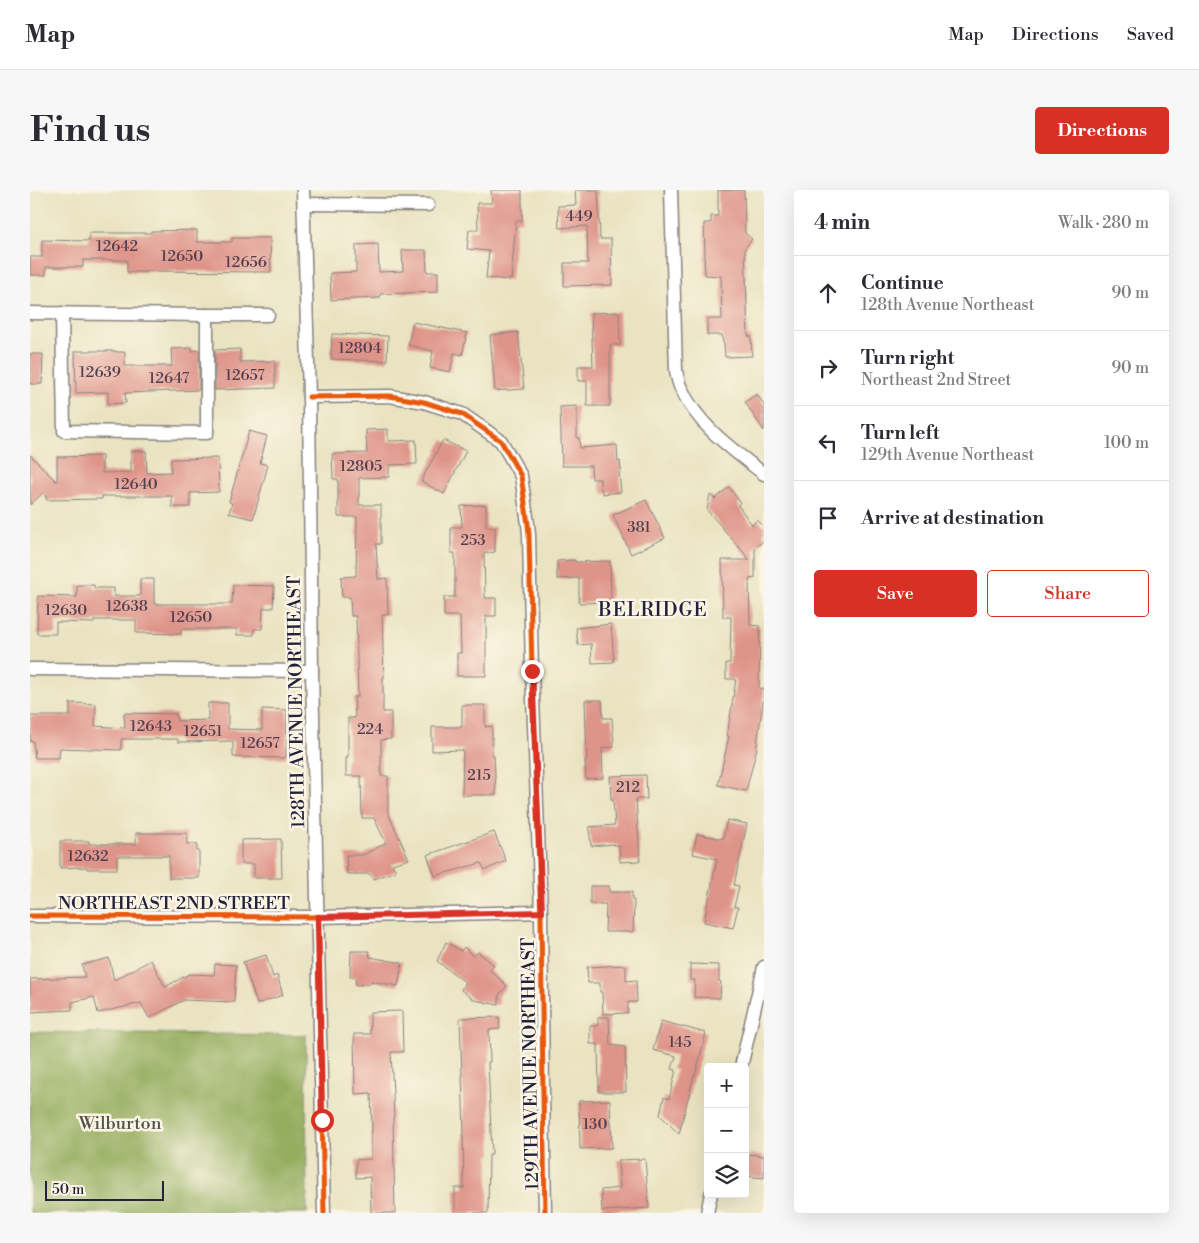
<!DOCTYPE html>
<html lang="en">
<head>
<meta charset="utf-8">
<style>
	:root { --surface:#fff; --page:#f7f7f7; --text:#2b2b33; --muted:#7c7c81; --line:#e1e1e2; --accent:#d93025 }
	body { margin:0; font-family:"Libre Bodoni",serif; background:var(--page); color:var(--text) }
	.controls { position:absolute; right:15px; bottom:15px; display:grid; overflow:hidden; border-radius:5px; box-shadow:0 5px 20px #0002 }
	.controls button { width:45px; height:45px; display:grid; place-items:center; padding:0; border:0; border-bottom:1px solid var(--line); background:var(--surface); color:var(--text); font:25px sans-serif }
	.scale { position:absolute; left:15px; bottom:12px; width:119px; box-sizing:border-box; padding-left:5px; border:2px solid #22223b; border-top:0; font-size:14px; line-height:18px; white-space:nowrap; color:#22223b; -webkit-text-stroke:4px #fcf5e5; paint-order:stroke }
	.stop { position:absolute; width:15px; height:15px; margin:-11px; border:4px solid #d93025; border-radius:50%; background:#fff }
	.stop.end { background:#d93025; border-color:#fff; box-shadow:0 1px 5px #0008 }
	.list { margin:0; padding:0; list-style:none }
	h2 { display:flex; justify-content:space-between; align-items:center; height:65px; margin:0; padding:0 20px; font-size:21px }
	h2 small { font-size:16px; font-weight:400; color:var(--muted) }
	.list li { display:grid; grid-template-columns:32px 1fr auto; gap:15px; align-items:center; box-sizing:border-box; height:75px; padding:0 20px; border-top:1px solid var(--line) }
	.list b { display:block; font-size:19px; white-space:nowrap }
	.list p { margin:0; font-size:16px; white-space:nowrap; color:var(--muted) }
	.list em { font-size:16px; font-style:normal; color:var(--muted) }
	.actions { display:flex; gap:10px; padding:15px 20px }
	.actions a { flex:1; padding:11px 0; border:1px solid var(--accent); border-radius:5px; text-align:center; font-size:18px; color:var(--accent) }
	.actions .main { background:var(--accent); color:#fff }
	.icon { flex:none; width:28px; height:28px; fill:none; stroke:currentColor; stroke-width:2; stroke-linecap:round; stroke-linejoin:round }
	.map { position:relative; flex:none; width:734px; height:1023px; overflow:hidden; border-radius:5px }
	header { display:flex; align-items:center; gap:30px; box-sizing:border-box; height:70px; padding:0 25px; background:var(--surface); border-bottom:1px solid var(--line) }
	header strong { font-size:24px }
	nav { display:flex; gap:28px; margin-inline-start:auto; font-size:18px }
	.intro { display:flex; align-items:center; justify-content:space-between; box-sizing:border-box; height:120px; padding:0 30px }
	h1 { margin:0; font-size:35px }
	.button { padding:12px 22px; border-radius:5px; background:var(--accent); color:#fff; font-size:18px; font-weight:700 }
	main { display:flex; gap:30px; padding:0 30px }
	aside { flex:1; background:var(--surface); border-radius:5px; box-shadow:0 5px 20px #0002 }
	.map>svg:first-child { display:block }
</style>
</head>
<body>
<header>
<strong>Map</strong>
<nav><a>Map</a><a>Directions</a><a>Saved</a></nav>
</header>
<div class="intro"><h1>Find us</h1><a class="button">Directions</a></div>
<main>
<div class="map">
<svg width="734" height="1023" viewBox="0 0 734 1023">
	<rect width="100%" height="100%" fill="#fcf5e5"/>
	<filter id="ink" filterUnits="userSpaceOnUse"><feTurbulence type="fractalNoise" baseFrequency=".02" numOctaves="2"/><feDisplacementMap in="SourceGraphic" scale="10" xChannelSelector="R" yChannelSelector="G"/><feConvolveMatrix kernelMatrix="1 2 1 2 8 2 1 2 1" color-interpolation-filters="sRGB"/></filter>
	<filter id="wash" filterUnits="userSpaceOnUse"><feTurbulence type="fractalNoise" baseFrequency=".0096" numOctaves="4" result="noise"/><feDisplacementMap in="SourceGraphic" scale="20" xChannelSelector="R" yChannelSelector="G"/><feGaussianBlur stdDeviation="1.12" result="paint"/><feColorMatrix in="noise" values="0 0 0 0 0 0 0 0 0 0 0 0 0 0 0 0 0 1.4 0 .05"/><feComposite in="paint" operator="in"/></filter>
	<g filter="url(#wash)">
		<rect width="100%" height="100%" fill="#e9e3c1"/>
		<polygon fill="#94ad5f" stroke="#5b684d" points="0,842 276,845 277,1023 0,1023"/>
		<g id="blocks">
			<g fill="#df948a">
				<polygon points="461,0 492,0 492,31 486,31 481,90 456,88 459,61 437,59 439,40 448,40 447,13 462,13"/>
				<polygon points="545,0 568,0 570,49 581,49 582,95 534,96 534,73 558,73 557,36 529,38 528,16 546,15"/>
				<polygon points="688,0 714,0 715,43 722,49 715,58 718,146 721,146 722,166 695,167 694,153 693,153 692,145 677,145 677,129 692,129 691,86 675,85 674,66 675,66 674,33 681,33 681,26 688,26"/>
				<polygon points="167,40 167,52 202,52 202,48 240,48 241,82 116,81 116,82 97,82 97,70 53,70 53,77 16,77 16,85 0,85 0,67 12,67 12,50 59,51 59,43 121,43 121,41"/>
				<polygon points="348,54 349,82 373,81 372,60 396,60 397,82 408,82 408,102 350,104 350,108 301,110 300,83 326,82 326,55"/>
				<polygon points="589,122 590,155 580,155 580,216 557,216 557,191 548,191 548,176 563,176 561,123"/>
				<polygon points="383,132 437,143 432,165 424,163 420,182 400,178 403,161 378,155"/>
				<polygon points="488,142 494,199 465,201 460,145"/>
				<polygon points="302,144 358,146 357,171 301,169"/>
				<polygon points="162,158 162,161 169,160 169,200 95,203 96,213 78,214 78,202 46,203 45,161 86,161 86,162 95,162 95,176 142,176 141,159"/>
				<polygon points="210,159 210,172 245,171 245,198 185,200 185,160"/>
				<polygon points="0,164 13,164 12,194 0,194"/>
				<polygon points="727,204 734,215 734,241 715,212"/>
				<polygon points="547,216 547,248 549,248 550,258 587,255 588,272 590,271 591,281 589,283 591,302 573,304 570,297 570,289 562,289 561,276 532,276 530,217"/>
				<polygon points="358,239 358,251 386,250 387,274 359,275 359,287 329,288 329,315 351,315 351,354 346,354 348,389 357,388 358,425 352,425 354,488 353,488 353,522 361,522 361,549 351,550 351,586 358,586 358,623 379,669 362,674 366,681 344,689 340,684 317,684 316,665 333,665 356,653 344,628 332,628 331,586 316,586 316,568 318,568 318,528 325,528 324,507 328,507 326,426 321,426 320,407 312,407 311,387 326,386 327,327 308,327 308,289 303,289 302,264 337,263 336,240"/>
				<polygon points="219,241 237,246 230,273 238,275 223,329 199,323 202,313 199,312"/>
				<polygon points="413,250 436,261 414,304 391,291"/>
				<polygon points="101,261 116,261 117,283 141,282 141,269 188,268 189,302 160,303 160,317 142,317 142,306 72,306 72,309 17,310 14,302 0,315 0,265 27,292 27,267 72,266 72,283 101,282"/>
				<polygon points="699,297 710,312 708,315 722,335 727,330 734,336 734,350 725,358 725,388 719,389 720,435 730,436 729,498 734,499 734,504 726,562 716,601 688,595 699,546 697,546 706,489 696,489 696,473 700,473 701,427 693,427 692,370 720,370 677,320 680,305 685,309"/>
				<polygon points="616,310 635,348 601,364 583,325"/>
				<polygon points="456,315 456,337 465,337 465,362 454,363 455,408 466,408 466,426 456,426 456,486 427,486 427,463 431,463 430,426 414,426 414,407 425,407 425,363 421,363 421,337 432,337 431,316"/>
				<polygon points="545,370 545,372 580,371 581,412 549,413 549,388 527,389 527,371"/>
				<polygon points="110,389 124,389 124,414 202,414 203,395 244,396 243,418 233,418 232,439 224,439 224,445 207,445 207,439 151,439 151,444 106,443 106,430 64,430 64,433 26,432 26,444 7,444 8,406 47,407 47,395 64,395 64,398 84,398 84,406 110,406"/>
				<polygon points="581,434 584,472 562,473 561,454 548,455 546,438"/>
				<polygon points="555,510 572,510 573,528 582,528 584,557 572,558 573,588 556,589 555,570 557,570"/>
				<polygon points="40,513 66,514 65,536 95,538 94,523 146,524 147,531 178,530 178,513 198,513 198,539 232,540 232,519 257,520 256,568 203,567 203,551 148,552 148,549 91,549 91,560 30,558 29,568 5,568 3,551 0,551 0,526 40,526"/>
				<polygon points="432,515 455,515 455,537 462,536 462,565 464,565 466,605 432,605 433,560 402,561 402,537 432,537"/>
				<polygon points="616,585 617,609 606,609 610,671 590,672 589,655 584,655 583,654 561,656 559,637 585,635 583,610 581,610 580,586"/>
				<polygon points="697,630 717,634 704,695 709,696 704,717 708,717 703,738 674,732 687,669 663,664 667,644 693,649"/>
				<polygon points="464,642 476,671 455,680 451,673 405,686 397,665"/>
				<polygon points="106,643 157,643 157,654 167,654 167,661 169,661 169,688 139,688 139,666 87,666 87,679 57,679 57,677 30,678 30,651 59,651 59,654 106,654"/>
				<polygon points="251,649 252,688 224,688 224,674 211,674 211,650"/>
				<polygon points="560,696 579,696 579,702 602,702 602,710 604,710 603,742 575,742 576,714 560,714"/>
				<polygon points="416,752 431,761 434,757 443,766 448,762 464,775 460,780 477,796 469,805 469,815 444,810 431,800 435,792 407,771"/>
				<polygon points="321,761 339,761 340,767 372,773 368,796 341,791 340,794 326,795 325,787 320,787"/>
				<polygon points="236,765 243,787 247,785 253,805 227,814 213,772"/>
				<polygon points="79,768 84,790 121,770 135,797 159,784 184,785 185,774 206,775 204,812 154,810 119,828 111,813 68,823 64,807 42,812 42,820 0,822 0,789 55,787 52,775"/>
				<polygon points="660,774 689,775 689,791 691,792 690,808 664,807 665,790 660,790"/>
				<polygon points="596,775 596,791 606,790 607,812 598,812 598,823 573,824 572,802 570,802 570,793 558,793 557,777"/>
				<polygon points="372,821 373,862 361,862 364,927 363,927 365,1023 341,1023 340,987 326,988 326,970 341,969 341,942 342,942 341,903 325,904 324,844 340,844 340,822"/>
				<polygon points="469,827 470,839 459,840 460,872 458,872 462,965 459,965 458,1023 425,1023 425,998 434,998 433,943 434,943 430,828"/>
				<polygon points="568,827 579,827 580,855 595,857 596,902 569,902 568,854 560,854 560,836 568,836"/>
				<polygon points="631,831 676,843 665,886 664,885 649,944 630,925 634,907 639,909 646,880 642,879 646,866 623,860"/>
				<polygon points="580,910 582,958 550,959 549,911"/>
				<polygon points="719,964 734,966 734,988 716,986"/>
				<polygon points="615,969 619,1018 572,1021 571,1000 590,998 588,970"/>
			</g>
		</g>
	</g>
	<g filter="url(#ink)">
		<use href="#blocks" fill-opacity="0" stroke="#86827e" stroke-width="1"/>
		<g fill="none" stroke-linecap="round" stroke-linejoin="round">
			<defs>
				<g id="minor">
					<polyline points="273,0 279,207 282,481 294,1023"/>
					<path d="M641 0 646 180C647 186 648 193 651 198 668 236 702 259 734 284"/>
					<polyline points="274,14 398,15"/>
					<polyline points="0,123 177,125 238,125"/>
					<polyline points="32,123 34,241 177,243 177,125"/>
					<polyline points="279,207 360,206 394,212 432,224 471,251 491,286 498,334 499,345 502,481 511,722 513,903 515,1023"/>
					<polyline points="0,479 282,481"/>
					<polyline points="0,726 288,727 511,722"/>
					<polyline points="711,877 734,777"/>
					<polyline points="677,1023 681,1004"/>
				</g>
			</defs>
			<use href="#minor" stroke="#86827e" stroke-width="15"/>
			<use href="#minor" stroke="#fff" stroke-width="12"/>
			<defs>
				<g id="cycleway">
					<polyline points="279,207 360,206 394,212 432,224 471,251 491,286 498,334 499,345 502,481 511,722 513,903 515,1023"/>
					<polyline points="0,726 288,727 294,1023"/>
				</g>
			</defs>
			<use href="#cycleway" stroke="#fcf5e5" stroke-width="8"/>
			<use href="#cycleway" stroke="#e8590c" stroke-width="5"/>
		</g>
	</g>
	<g fill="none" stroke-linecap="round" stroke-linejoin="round" filter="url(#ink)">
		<polyline stroke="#d93025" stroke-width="6" points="292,930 288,727 512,722 502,481"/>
	</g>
	<g text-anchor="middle" stroke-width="5" stroke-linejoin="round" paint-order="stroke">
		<g font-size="15" fill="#513e4f">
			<text x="549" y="31">449</text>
			<text x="87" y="61">12642</text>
			<text x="152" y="71">12650</text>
			<text x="216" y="77">12656</text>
			<text x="330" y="163">12804</text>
			<text x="70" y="187">12639</text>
			<text x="215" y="190">12657</text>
			<text x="139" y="193">12647</text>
			<text x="331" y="281">12805</text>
			<text x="106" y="299">12640</text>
			<text x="609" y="342">381</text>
			<text x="443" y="355">253</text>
			<text x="97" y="421">12638</text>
			<text x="36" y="425">12630</text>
			<text x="161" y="432">12650</text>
			<text x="121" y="541">12643</text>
			<text x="340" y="544">224</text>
			<text x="173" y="546">12651</text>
			<text x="230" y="558">12657</text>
			<text x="449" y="590">215</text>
			<text x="598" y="602">212</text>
			<text x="58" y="671">12632</text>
			<text x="650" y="857">145</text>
			<text x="565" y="939">130</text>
		</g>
		<g font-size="18" fill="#22223b" stroke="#fcf5e5">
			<text transform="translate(266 512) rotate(-91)" y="6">128TH AVENUE NORTHEAST</text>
			<text x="144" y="719">NORTHEAST 2ND STREET</text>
			<text transform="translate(500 874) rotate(-91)" y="6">129TH AVENUE NORTHEAST</text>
		</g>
		<g font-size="18" fill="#505449" stroke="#fcf5e5">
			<text x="90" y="939">Wilburton</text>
		</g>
		<g font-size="19" letter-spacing="1" fill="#22223b" stroke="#fcf5e5">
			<text x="623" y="426">BELRIDGE</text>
		</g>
	</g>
</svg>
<div class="controls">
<button>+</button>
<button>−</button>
<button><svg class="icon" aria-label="layers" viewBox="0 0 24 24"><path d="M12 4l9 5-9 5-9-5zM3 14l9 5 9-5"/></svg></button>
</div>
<div class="scale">50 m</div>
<div class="stop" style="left:292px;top:930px"></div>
<div class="stop end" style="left:502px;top:481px"></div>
</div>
<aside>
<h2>4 min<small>Walk · 280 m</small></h2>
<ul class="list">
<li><svg class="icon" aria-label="ahead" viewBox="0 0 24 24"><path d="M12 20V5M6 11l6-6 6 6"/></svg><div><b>Continue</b><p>128th Avenue Northeast</p></div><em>90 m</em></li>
<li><svg class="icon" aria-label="right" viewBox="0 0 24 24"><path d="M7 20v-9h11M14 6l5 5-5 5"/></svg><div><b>Turn right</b><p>Northeast 2nd Street</p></div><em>90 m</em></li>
<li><svg class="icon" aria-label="left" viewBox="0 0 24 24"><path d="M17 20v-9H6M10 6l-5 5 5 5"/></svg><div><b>Turn left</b><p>129th Avenue Northeast</p></div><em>100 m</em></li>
<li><svg class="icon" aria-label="arrive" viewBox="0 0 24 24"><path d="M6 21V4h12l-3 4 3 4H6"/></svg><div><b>Arrive at destination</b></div></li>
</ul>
<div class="actions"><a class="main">Save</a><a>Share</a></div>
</aside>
</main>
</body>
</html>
